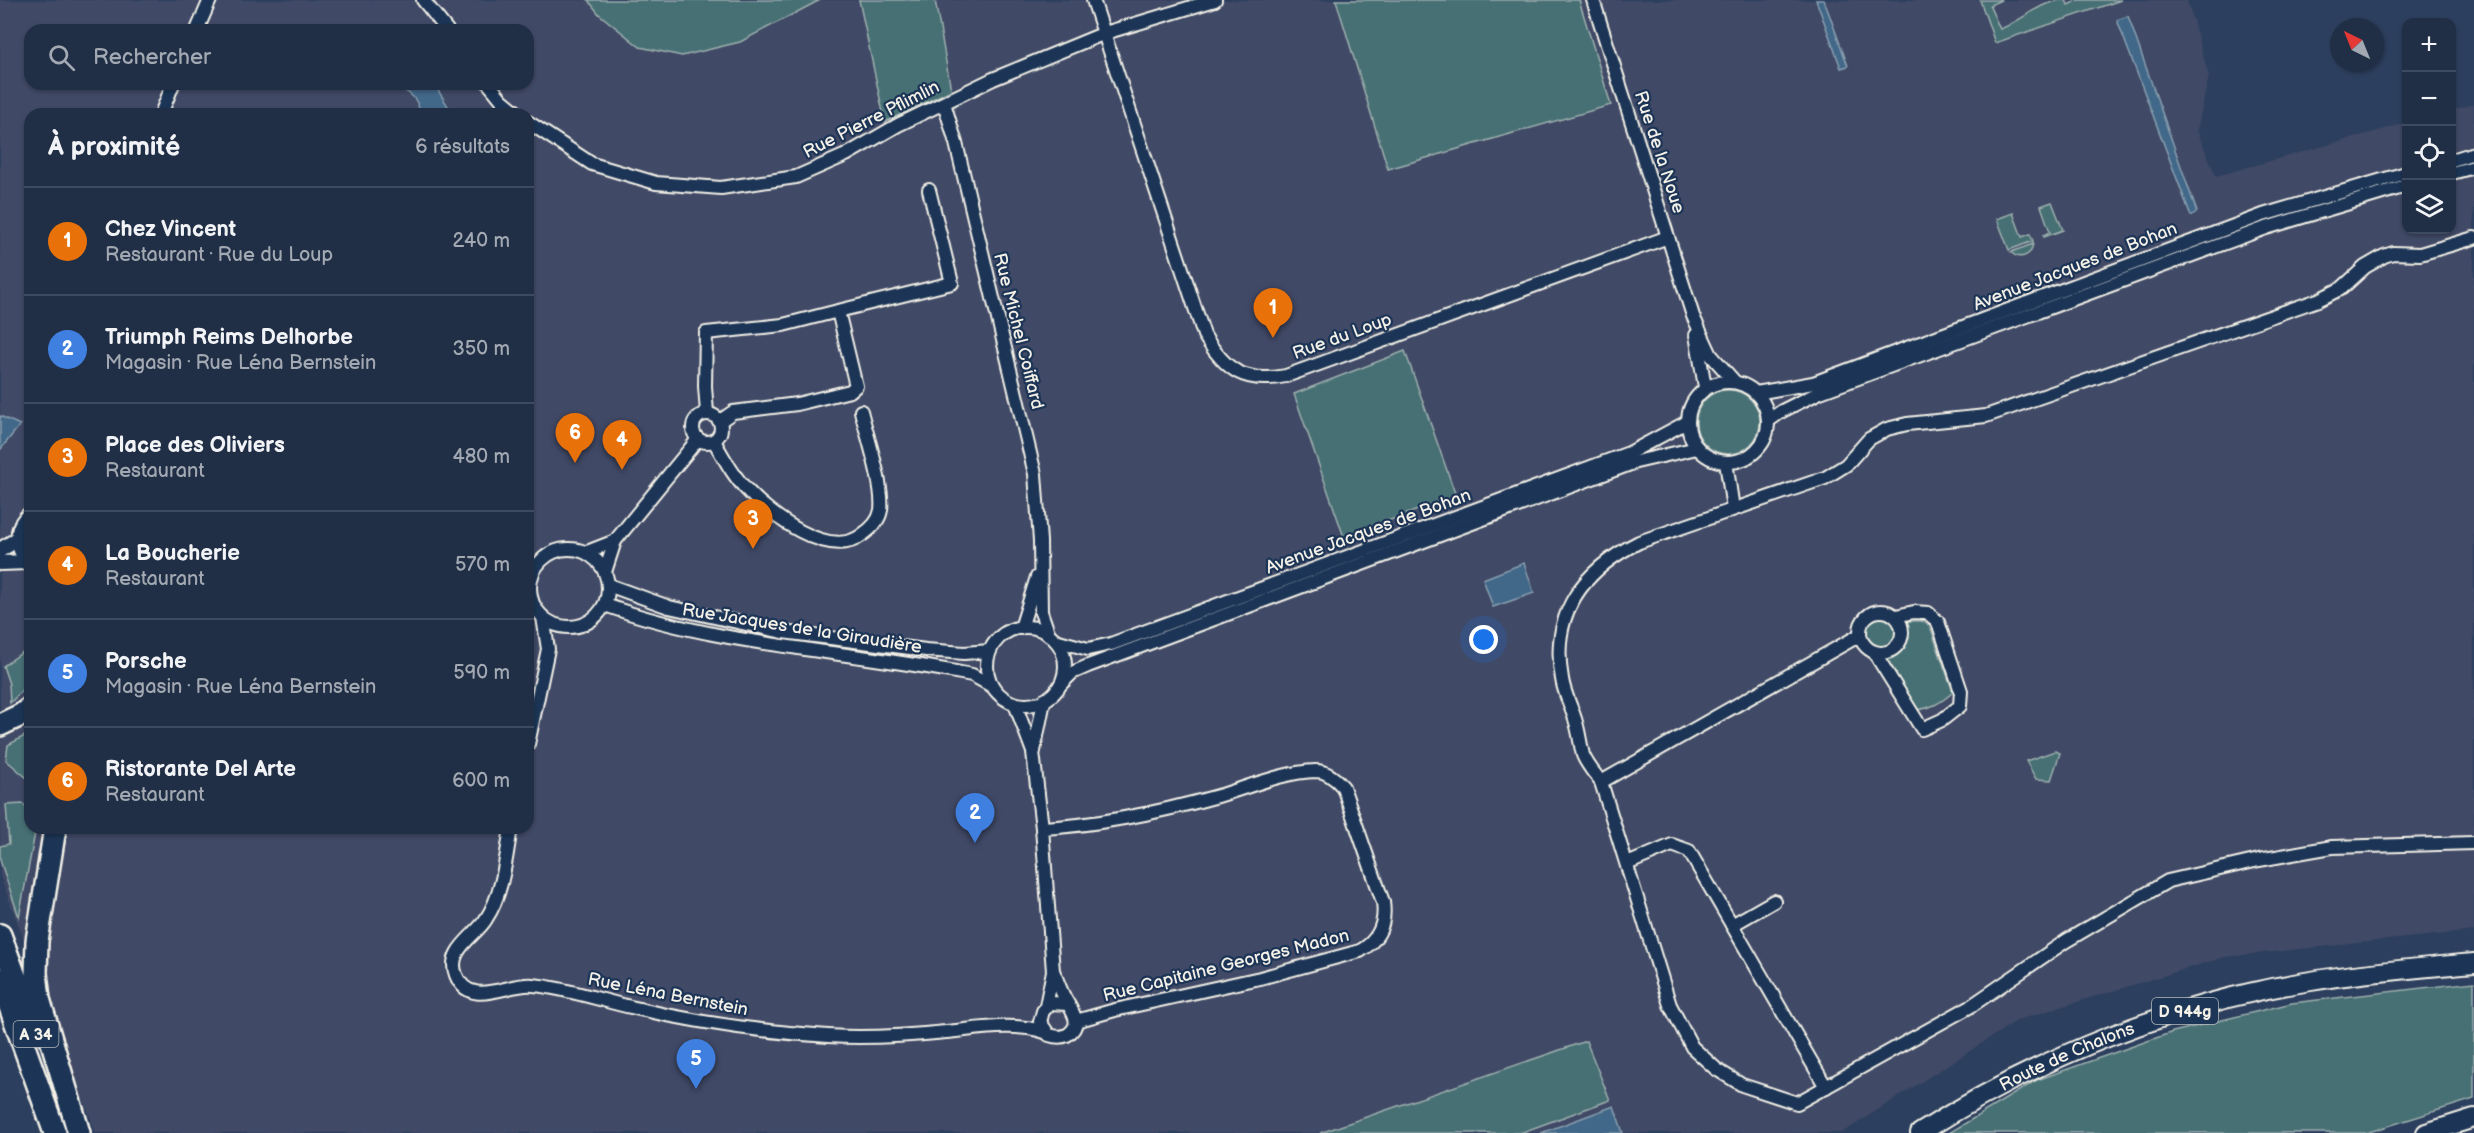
<!DOCTYPE html>
<html lang="fr">
<head>
<meta charset="utf-8">
<style>
	:root { --surface:#212f46; --page:#29374d; --text:#f1f3f6; --muted:#a2a9b3; --line:#3e4a5f; --accent:#90b9f0 }
	body { margin:0; font-family:"Balsamiq Sans",sans-serif; background:var(--page); color:var(--text) }
	.controls { position:absolute; right:18px; top:18px; display:grid; overflow:hidden; border-radius:12px; box-shadow:0 2px 4px #0004 }
	.controls button { width:54px; height:54px; display:grid; place-items:center; padding:0; border:0; border-bottom:2px solid var(--line); background:var(--surface); color:var(--text); font:30px sans-serif }
	.compass { position:absolute; left:2330px; top:18px; width:54px; height:54px; border-radius:50%; background:var(--surface); box-shadow:0 2px 4px #0004; rotate:317deg }
	.you { position:absolute; left:1484px; top:640px; width:21px; height:21px; margin:-15px; border:4px solid #fff; border-radius:50%; background:#1a73e8; box-shadow:0 0 0 9px #1a73e833 }
	.badge { display:grid; place-items:center; width:39px; height:39px; border-radius:50%; background:var(--accent); color:#fff; font-size:20px; font-weight:700 }
	.pin { position:absolute; translate:-50% -50px; filter:drop-shadow(0 2px 3px #0008) }
	.pin::after { content:''; position:absolute; top:32px; width:21px; height:18px; background:inherit; clip-path:polygon(0 0,100% 0,50% 100%) }
	.list { margin:0; padding:0; list-style:none }
	h2 { display:flex; justify-content:space-between; align-items:center; height:78px; margin:0; padding:0 24px; font-size:26px }
	h2 small { font-size:20px; font-weight:400; color:var(--muted) }
	.list li { display:grid; grid-template-columns:39px 1fr auto; gap:18px; align-items:center; box-sizing:border-box; height:108px; padding:0 24px; border-top:2px solid var(--line) }
	.list b { display:block; font-size:22px; white-space:nowrap }
	.list p { margin:0; font-size:20px; white-space:nowrap; color:var(--muted) }
	.list em { font-size:20px; font-style:normal; color:var(--muted) }
	.icon { flex:none; width:33px; height:33px; fill:none; stroke:currentColor; stroke-width:2; stroke-linecap:round; stroke-linejoin:round }
	.map { position:relative; flex:none; width:2474px; height:1133px; overflow:hidden }
	.search { position:absolute; background:var(--surface); box-shadow:0 2px 4px #0004; left:24px; top:24px; width:510px; height:66px; display:flex; align-items:center; gap:15px; box-sizing:border-box; padding:0 21px; border-radius:18px; color:var(--muted); font-size:22px }
	.panel { position:absolute; background:var(--surface); box-shadow:0 2px 4px #0004; left:24px; top:108px; width:510px; height:726px; border-radius:18px }
	.map>svg:first-child { display:block }
</style>
</head>
<body>
<div class="map">
<svg width="2474" height="1133" viewBox="0 0 2474 1133">
	<rect width="100%" height="100%" fill="#2c3f5e"/>
	<filter id="ink" filterUnits="userSpaceOnUse"><feTurbulence type="fractalNoise" baseFrequency=".0167" numOctaves="2"/><feDisplacementMap in="SourceGraphic" scale="12" xChannelSelector="R" yChannelSelector="G"/><feConvolveMatrix kernelMatrix="1 2 1 2 8 2 1 2 1" color-interpolation-filters="sRGB"/></filter>
	<g filter="url(#ink)">
		<path fill="#3f4a66" fill-rule="evenodd" d="M0 0H2187L2209 76 2197 130 2216 176 2406 123V230H2452V110L2474 104V931L2225 957 2018 1020 1842 1133H96L0 876ZM30 30H528V84H30ZM30 114H528V828H30Z"/>
		<g fill="#476f74" stroke="#9eb0ae" stroke-width="1.5">
			<polygon points="588,0 820,0 740,42 682,56 640,47 599,14"/>
			<polygon points="859,0 935,0 951,90 885,122"/>
			<polygon points="1336,0 1579,0 1611,105 1388,169"/>
			<path d="M1980 0H2001L1992 4 1990 7 2000 29C2023 21 2040 0 2066 0L2068 5 2079 0H2121L1995 43Z"/>
			<polygon points="2052,202 2063,230 2044,237 2043,235 2050,232 2041,206"/>
			<polygon points="2013,213 2022,237 2030,234 2033,241 2009,250 1997,219"/>
			<path d="M2033 244 2031 251C2025 258 2017 259 2011 252Z"/>
			<polygon points="1405,351 1456,496 1344,537 1294,394"/>
			<circle cx="1728" cy="422" r="32"/>
			<circle cx="1882" cy="631" r="15"/>
			<path d="M1907 621H1922L1930 626 1953 692C1941 703 1930 709 1914 710L1883 658C1903 652 1910 642 1907 621Z"/>
			<path d="M30 647C30 678 33 680 10 703L9 684 3 666Z"/>
			<polygon points="30,733 30,778 27,778 6,760 8,745"/>
			<polygon points="2055,751 2060,753 2051,780 2036,779 2026,761"/>
			<polygon points="23,804 30,810 30,828 36,828 19,917 0,860 0,846 9,844 6,805"/>
			<polygon points="2474,982 2474,1099 2366,1133 1949,1133 2037,1080 2173,1032 2292,1003"/>
			<polygon points="1586,1041 1610,1100 1520,1133 1320,1133"/>
		</g>
		<g fill="#426889" stroke="#899faf" stroke-width="1.5">
			<polygon points="1816,0 1824,0 1848,66 1841,68"/>
			<polygon points="2128,16 2197,212 2191,216 2117,20"/>
			<path d="M391 84H434L453 114H420C418 95 406 91 391 84Z"/>
			<polygon points="0,416 20,425 0,450"/>
			<polygon points="1524,563 1534,593 1493,607 1483,579"/>
			<polygon points="1614,1106 1623,1133 1541,1133"/>
		</g>
		<g fill="none" stroke-linecap="round" stroke-linejoin="round">
			<defs>
				<g id="minor">
					<polyline points="423,0 447,30"/>
					<path d="M1093 0 1204 335C1225 370 1244 384 1286 376L1668 237"/>
					<polyline points="1593,0 1693,316 1711,355 1734,381"/>
					<polyline points="197,30 210,0"/>
					<polyline points="489,84 502,100 519,114"/>
					<polyline points="944,103 956,143 1035,474 1040,541 1041,612 1049,635"/>
					<polyline points="161,114 173,84"/>
					<polyline points="528,122 592,164 656,183 721,188 796,177 846,155 898,125 993,79 1105,33 1215,0"/>
					<polyline points="2452,160 2474,153"/>
					<polyline points="2452,173 2474,167"/>
					<path d="M2474 238 2420 254 2393 253 2384 256 2365 267 2342 288 2318 300 1986 416 1907 424 1887 429 1869 439 1846 465 1825 478 1639 542C1583 570 1550 614 1562 679 1564 693 1571 706 1575 719 1579 731 1580 743 1583 755 1587 765 1595 774 1601 782L1670 1005 1692 1047 1716 1069 1742 1085 1797 1103 1971 1006 2066 941 2168 881 2259 860 2332 847 2474 843"/>
					<polyline points="838,311 952,283 929,190"/>
					<polyline points="1696,335 1705,387"/>
					<circle cx="1728" cy="422" r="40"/>
					<polyline points="1756,393 1813,383 2263,215 2406,173"/>
					<polyline points="707,413 705,386 706,333 783,325 838,311 856,386 850,391 797,404 733,412 720,421"/>
					<circle cx="707" cy="428" r="14"/>
					<polyline points="1768,421 1782,411 1820,392 2266,228 2406,186"/>
					<path d="M714 441C724 458 733 476 747 490 769 514 829 561 862 535 871 529 879 522 881 510 884 486 867 436 861 411"/>
					<polyline points="1726,462 1733,509"/>
					<circle cx="569" cy="588" r="39"/>
					<polyline points="587,552 615,541"/>
					<polyline points="605,572 615,541 698,439"/>
					<polyline points="608,585 669,607 783,632 926,650 964,653 990,651"/>
					<path d="M605 605C720 646 842 650 961 673L972 675 992 686"/>
					<circle cx="1881" cy="632" r="21"/>
					<circle cx="1026" cy="666" r="39"/>
					<polyline points="1021,628 1037,577"/>
					<polyline points="1055,640 1088,649 1111,644 1629,453 1687,422"/>
					<polyline points="1874,652 1922,729 1942,720 1960,706 1961,691 1938,622 1928,613 1914,612 1896,616"/>
					<polyline points="1061,684 1072,673 1088,666 1636,462 1697,448"/>
					<polyline points="1015,704 1033,752 1042,828 1053,971 1046,1006"/>
					<polyline points="528,744 548,649 543,617"/>
					<polyline points="1034,751 1044,701"/>
					<polyline points="1601,782 1860,635"/>
					<path d="M511 828C506 857 503 894 486 919 475 937 446 950 456 975 470 1010 508 982 533 985 567 988 602 1001 635 1008 698 1023 764 1032 828 1036 867 1039 907 1036 946 1032 979 1029 1013 1022 1045 1032"/>
					<path d="M1042 828C1101 825 1161 812 1218 796 1249 787 1283 772 1316 771 1327 771 1336 779 1343 787L1383 902C1386 923 1379 940 1360 951L1260 978 1115 1010 1076 1021"/>
					<polyline points="1627,864 1672,845 1689,851 1826,1087"/>
					<polyline points="1732,925 1774,901"/>
					<path d="M1053 971C1058 981 1061 993 1067 1002 1073 1013 1083 1025 1067 1035 1061 1038 1055 1037 1049 1035L1040 1022 1043 1011 1051 1003 1067 1004"/>
				</g>
				<g id="tertiary">
					<path d="M30 514C14 528 15 549 30 563"/>
					<polyline points="0,550 18,539"/>
					<polyline points="0,563 28,562"/>
				</g>
				<g id="primary">
					<path id="s1" d="M1920 1133C2037 1058 2173 1003 2311 981 2365 972 2420 968 2474 963"/>
					<polyline points="2426,1133 2474,1118"/>
				</g>
				<g id="motorway">
					<polyline points="0,725 21,715 30,708"/>
					<polyline points="55,828 37,941 36,973 39,999 79,1133"/>
					<polyline points="0,935 33,1025"/>
					<polyline points="0,979 55,1133"/>
				</g>
			</defs>
			<use href="#minor" stroke="#f4f1e8" stroke-width="16"/>
			<use href="#tertiary" stroke="#f4f1e8" stroke-width="18"/>
			<use href="#primary" stroke="#f4f1e8" stroke-width="22"/>
			<use href="#motorway" stroke="#f4f1e8" stroke-width="26"/>
			<use href="#minor" stroke="#1d3557" stroke-width="12"/>
			<use href="#tertiary" stroke="#1d3557" stroke-width="14"/>
			<use href="#primary" stroke="#1d3557" stroke-width="18"/>
			<use href="#motorway" stroke="#1d3557" stroke-width="21"/>
		</g>
	</g>
	<g text-anchor="middle" stroke-width="4.5" stroke-linejoin="round" paint-order="stroke">
		<g fill="#1d3557" stroke="#b4b9bc" stroke-width="1.5">
			<rect x="2152" y="998" width="66" height="26" rx="4.5"/>
			<rect x="13.5" y="1021" width="45" height="26" rx="4.5"/>
		</g>
		<g font-size="16" font-weight="bold" fill="#f4f1e8">
			<text x="2185" y="1017">D 944g</text>
			<text x="36" y="1040">A 34</text>
		</g>
		<g font-size="18" fill="#f4f1e8" stroke="#1d3557">
			<text transform="translate(871 119) rotate(-27)" y="6">Rue Pierre Pflimlin</text>
			<text transform="translate(1660 152) rotate(72)" y="6">Rue de la Noue</text>
			<text transform="translate(2075 266) rotate(-21)" y="6">Avenue Jacques de Bohan</text>
			<text transform="translate(1019 331) rotate(76)" y="6">Rue Michel Coiffard</text>
			<text transform="translate(1342 336) rotate(-20)" y="6">Rue du Loup</text>
			<text transform="translate(1368 531) rotate(-20)" y="6">Avenue Jacques de Bohan</text>
			<text transform="translate(802 628) rotate(9)" y="6">Rue Jacques de la Giraudière</text>
			<text transform="translate(1226 965) rotate(-14)" y="6">Rue Capitaine Georges Madon</text>
			<text transform="translate(668 994) rotate(11)" y="6">Rue Léna Bernstein</text>
			<text dy="6" stroke="none"><textPath href="#s1" startOffset="166">Route de Chalons</textPath></text>
		</g>
	</g>
</svg>
<div class="controls">
<button>+</button>
<button>−</button>
<button><svg class="icon" aria-label="locate" viewBox="0 0 24 24"><circle cx="12" cy="12" r="6"/><path d="M12 2v4M12 18v4M2 12h4M18 12h4"/></svg></button>
<button><svg class="icon" aria-label="layers" viewBox="0 0 24 24"><path d="M12 4l9 5-9 5-9-5zM3 14l9 5 9-5"/></svg></button>
</div>
<svg class="compass" viewBox="-18 -18 36 36"><path d="M0-13l5 13h-10z" fill="#e53935"/><path d="M0 13l5-13h-10z" fill="#a2a9b3"/></svg>
<div class="you"></div>
<div class="pin badge" style="left:1273px;top:338px;background:#e8710a">1</div>
<div class="pin badge" style="left:975px;top:843px;background:#3f7fe0">2</div>
<div class="pin badge" style="left:753px;top:549px;background:#e8710a">3</div>
<div class="pin badge" style="left:622px;top:470px;background:#e8710a">4</div>
<div class="pin badge" style="left:696px;top:1089px;background:#3f7fe0">5</div>
<div class="pin badge" style="left:575px;top:463px;background:#e8710a">6</div>
<div class="search"><svg class="icon" aria-label="search" viewBox="0 0 24 24"><circle cx="10" cy="10" r="6"/><path d="M15 15l6 6"/></svg>Rechercher</div>
<section class="panel">
<h2>À proximité<small>6 résultats</small></h2>
<ul class="list">
<li><span class="badge" style="background:#e8710a">1</span><div><b>Chez Vincent</b><p>Restaurant · Rue du Loup</p></div><em>240 m</em></li>
<li><span class="badge" style="background:#3f7fe0">2</span><div><b>Triumph Reims Delhorbe</b><p>Magasin · Rue Léna Bernstein</p></div><em>350 m</em></li>
<li><span class="badge" style="background:#e8710a">3</span><div><b>Place des Oliviers</b><p>Restaurant</p></div><em>480 m</em></li>
<li><span class="badge" style="background:#e8710a">4</span><div><b>La Boucherie</b><p>Restaurant</p></div><em>570 m</em></li>
<li><span class="badge" style="background:#3f7fe0">5</span><div><b>Porsche</b><p>Magasin · Rue Léna Bernstein</p></div><em>590 m</em></li>
<li><span class="badge" style="background:#e8710a">6</span><div><b>Ristorante Del Arte</b><p>Restaurant</p></div><em>600 m</em></li>
</ul>
</section>
</div>
</body>
</html>
